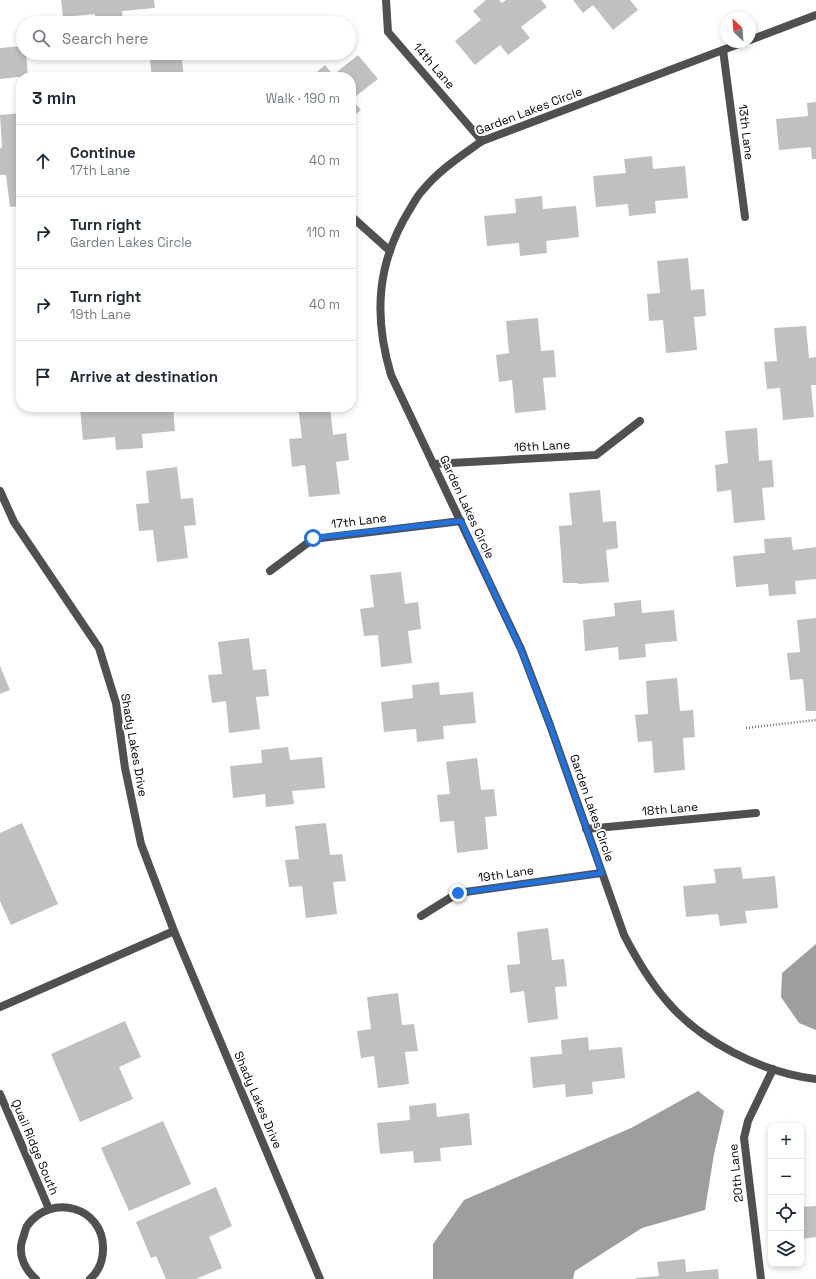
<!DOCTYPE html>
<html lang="en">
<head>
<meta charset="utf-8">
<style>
	:root { --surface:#fff; --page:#f2f2f3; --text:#1f2937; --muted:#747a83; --line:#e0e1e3 }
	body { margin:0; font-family:"Space Grotesk",sans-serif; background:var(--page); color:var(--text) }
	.controls { position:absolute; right:12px; bottom:12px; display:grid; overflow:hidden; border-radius:8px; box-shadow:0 2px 6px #0003 }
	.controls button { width:36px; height:36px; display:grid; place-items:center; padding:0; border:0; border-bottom:1px solid var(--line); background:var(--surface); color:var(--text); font:20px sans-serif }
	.compass { position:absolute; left:720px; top:12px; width:36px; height:36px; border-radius:50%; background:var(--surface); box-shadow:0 2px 6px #0003; rotate:335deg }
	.stop { position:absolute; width:12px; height:12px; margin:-9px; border:3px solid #1a73e8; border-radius:50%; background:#fff }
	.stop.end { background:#1a73e8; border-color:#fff; box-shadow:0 1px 4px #0008 }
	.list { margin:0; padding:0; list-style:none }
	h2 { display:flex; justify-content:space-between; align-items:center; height:52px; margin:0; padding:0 16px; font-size:17px }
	h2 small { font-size:13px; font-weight:400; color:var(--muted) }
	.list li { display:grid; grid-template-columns:26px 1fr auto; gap:12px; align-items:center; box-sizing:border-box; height:72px; padding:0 16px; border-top:1px solid var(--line) }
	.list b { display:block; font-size:15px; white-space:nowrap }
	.list p { margin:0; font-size:13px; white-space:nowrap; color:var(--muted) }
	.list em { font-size:13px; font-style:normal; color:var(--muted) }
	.icon { flex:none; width:22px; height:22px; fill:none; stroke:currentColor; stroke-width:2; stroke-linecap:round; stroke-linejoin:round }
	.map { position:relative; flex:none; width:816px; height:1279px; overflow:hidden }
	.search { position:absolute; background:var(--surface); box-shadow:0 2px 6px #0003; left:16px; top:16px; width:340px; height:44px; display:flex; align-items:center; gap:10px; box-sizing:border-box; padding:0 14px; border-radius:22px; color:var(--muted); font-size:15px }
	.panel { position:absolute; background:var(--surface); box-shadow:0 2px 6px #0003; left:16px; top:72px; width:340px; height:340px; border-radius:16px }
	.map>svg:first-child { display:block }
</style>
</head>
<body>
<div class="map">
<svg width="816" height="1279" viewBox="0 0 816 1279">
	<rect width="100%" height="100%" fill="#fff"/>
	<g fill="#9e9e9e">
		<polygon points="816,944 816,1030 799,1023 781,997 782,973"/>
		<polygon points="698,1091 724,1111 714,1154 705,1210 642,1228 575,1271 573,1279 433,1279 433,1244 464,1200 631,1128"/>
	</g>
	<g fill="#c0c0c0">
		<polygon points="61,0 154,0 155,8 122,11 123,23 96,23 95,14 63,17"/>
		<polygon points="486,0 499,0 502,3 506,0 541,0 547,7 521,27 530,38 508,55 500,45 475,65 455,41 481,20 473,11"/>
		<polygon points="573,0 630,0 638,10 613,30 593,5 583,13"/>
		<polygon points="23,46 23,53 26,53 28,76 0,79 0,48"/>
		<polygon points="149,53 181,53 184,77 152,77"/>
		<polygon points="358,55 378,79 352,99 361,110 351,118 351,77 311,77 325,65 333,75"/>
		<polygon points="816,102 816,159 812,159 811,147 779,150 776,119 808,116 807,103"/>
		<polygon points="21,113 21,206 10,207 6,175 0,175 0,148 2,148 0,115"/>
		<polygon points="652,156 653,169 685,166 688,198 655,201 656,213 629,216 628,204 596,207 593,176 626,173 624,159"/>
		<polygon points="542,196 543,209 576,206 579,237 546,241 547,253 520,256 519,243 487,246 484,216 516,213 515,199"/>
		<polygon points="688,258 691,290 704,289 706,316 694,317 697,350 666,353 663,320 649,321 647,294 660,293 657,261"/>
		<polygon points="538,318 541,351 554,350 556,377 543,378 546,410 515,413 512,380 499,382 496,355 509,353 506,321"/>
		<polygon points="806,326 809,358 816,357 816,385 811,385 814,417 783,420 780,388 767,389 764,362 777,361 774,328"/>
		<polygon points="98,407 173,407 175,431 142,434 143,448 116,450 115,437 83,440 80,409"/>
		<polygon points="298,407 330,407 333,435 346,433 349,460 336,462 340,494 309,497 305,465 292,467 289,439 302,438"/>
		<polygon points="757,428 759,461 772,460 774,487 762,488 765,520 734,523 731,490 717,492 715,465 728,463 725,431"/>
		<polygon points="177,467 181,499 193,498 196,525 184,526 188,558 157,562 153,530 139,531 136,504 149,503 146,471"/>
		<polygon points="600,490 603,522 616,521 618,548 606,550 609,582 578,584 578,583 563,583 559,526 572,525 569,493"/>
		<polygon points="791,537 793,550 816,547 816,579 795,581 796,594 769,596 768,584 736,587 733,556 765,553 764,539"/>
		<polygon points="401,572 405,604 418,602 421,629 408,631 412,663 381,667 378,635 364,636 360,609 374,607 370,575"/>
		<polygon points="641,600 642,613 674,610 677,641 645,644 646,657 619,660 618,647 585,651 583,620 615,616 614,603"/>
		<polygon points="816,618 816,711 806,711 803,679 790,680 787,653 800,652 797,620"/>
		<polygon points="249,638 253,670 266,669 269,696 256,697 260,729 229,733 226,701 212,703 208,675 222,674 218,642"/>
		<polygon points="0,666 10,690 0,694"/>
		<polygon points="677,678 680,711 693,710 695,737 683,738 685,770 654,773 652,741 638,742 635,715 648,714 646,681"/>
		<polygon points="439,682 440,695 473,692 476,723 443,726 444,739 417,742 416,729 384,732 381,702 413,698 412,685"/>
		<polygon points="288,747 290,760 322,757 325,788 292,791 294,804 266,807 265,794 233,798 230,766 262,763 261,750"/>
		<polygon points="477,758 481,790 494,789 497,816 485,817 488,849 457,853 454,821 440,822 437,795 450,794 446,762"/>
		<polygon points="22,823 58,904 11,925 0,901 0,833"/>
		<polygon points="326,823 330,855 342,854 346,881 333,882 337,914 306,918 302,886 289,887 285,860 299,859 295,826"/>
		<polygon points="741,867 743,879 775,876 778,908 745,911 747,923 720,926 718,914 686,917 683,886 716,883 714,869"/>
		<polygon points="548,928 552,960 564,959 567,986 555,987 558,1019 528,1023 524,991 510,993 507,965 520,964 517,932"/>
		<polygon points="398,993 402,1025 414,1024 418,1051 405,1052 409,1084 378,1088 374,1056 361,1058 357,1031 371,1029 367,997"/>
		<polygon points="125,1021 141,1057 119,1067 133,1099 80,1122 51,1054"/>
		<polygon points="588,1037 589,1050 622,1047 625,1078 592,1082 593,1094 566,1097 565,1084 533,1088 530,1057 562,1054 561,1040"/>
		<polygon points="436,1103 437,1117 469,1113 472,1145 440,1148 441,1161 414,1163 413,1151 380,1154 377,1123 410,1120 409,1106"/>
		<polygon points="163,1121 191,1184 129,1211 101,1148"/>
		<polygon points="216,1187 232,1226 209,1237 222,1268 196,1279 166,1279 156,1256 151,1258 136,1222"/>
		<polygon points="816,1206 816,1237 801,1239 801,1207"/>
		<polygon points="685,1259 686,1272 718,1269 719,1279 636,1279 636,1278 659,1276 657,1262"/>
	</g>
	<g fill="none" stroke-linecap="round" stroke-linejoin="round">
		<polyline stroke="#727272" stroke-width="2.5" stroke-dasharray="1 2" stroke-linecap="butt" points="746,728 816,720"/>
		<g stroke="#505050" stroke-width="8">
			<polyline points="386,0 388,32 482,141"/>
			<polyline points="750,40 816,15"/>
			<path d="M744 42 482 141C461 156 439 170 422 191 417 196 414 203 410 209 377 262 373 315 391 375L521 649 550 725 624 935C636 958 648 979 665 999 699 1041 763 1073 816 1079"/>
			<polyline points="723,50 745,217"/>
			<polyline points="351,216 390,251"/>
			<polyline points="433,464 596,455 640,421"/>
			<polyline points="0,491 14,522 99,648 116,703 125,768 141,844 174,931 320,1279"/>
			<polyline points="270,571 313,539 461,521"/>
			<polyline points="586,829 756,813"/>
			<polyline points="421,916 458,893 601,873"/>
			<polyline points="0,1007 174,931"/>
			<polyline points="0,1094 49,1209"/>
			<path d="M36 1279C25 1270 18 1255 22 1241 24 1236 25 1230 27 1226 51 1192 104 1207 103 1249 103 1261 99 1271 90 1279"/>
			<polyline points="761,1279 744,1138 748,1121 773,1069"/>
		</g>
	</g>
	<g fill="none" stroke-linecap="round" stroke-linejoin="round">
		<polyline stroke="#1a73e8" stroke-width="5" points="313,538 461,521 521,650 550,725 602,873 458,893"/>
	</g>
	<g text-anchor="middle" stroke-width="4" stroke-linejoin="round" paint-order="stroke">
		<g font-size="12" fill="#000" stroke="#fff">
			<text transform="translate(434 66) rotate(49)" y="4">14th Lane</text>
			<text transform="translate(529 111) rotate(-21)" y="4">Garden Lakes Circle</text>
			<text transform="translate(746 132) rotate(83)" y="4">13th Lane</text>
			<text transform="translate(542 446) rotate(-3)" y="4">16th Lane</text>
			<text transform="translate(467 507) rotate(65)" y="4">Garden Lakes Circle</text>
			<text transform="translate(359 521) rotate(-7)" y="4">17th Lane</text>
			<text transform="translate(134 745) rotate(80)" y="4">Shady Lakes Drive</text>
			<text transform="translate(592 808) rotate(71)" y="4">Garden Lakes Circle</text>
			<text transform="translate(670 809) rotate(-5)" y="4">18th Lane</text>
			<text transform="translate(506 874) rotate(-8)" y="4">19th Lane</text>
			<text transform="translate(258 1100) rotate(67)" y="4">Shady Lakes Drive</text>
			<text transform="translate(35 1147) rotate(67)" y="4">Quail Ridge South</text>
			<text transform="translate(736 1173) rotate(-96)" y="4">20th Lane</text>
		</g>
	</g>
</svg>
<div class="controls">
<button>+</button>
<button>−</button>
<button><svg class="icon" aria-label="locate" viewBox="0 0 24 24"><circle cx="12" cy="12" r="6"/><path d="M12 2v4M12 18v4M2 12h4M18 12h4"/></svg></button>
<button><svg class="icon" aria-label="layers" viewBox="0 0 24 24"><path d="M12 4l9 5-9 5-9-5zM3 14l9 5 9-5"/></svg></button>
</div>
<svg class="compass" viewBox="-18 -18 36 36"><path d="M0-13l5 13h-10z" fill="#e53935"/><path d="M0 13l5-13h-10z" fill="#747a83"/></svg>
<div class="stop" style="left:313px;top:538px"></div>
<div class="stop end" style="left:458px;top:893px"></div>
<div class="search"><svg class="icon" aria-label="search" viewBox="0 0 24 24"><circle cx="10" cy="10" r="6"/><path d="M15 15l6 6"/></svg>Search here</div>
<section class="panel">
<h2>3 min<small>Walk · 190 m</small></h2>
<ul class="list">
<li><svg class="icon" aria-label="ahead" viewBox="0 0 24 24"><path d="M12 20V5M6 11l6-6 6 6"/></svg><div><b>Continue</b><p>17th Lane</p></div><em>40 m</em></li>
<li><svg class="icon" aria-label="right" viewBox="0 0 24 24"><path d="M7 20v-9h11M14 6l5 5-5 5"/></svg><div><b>Turn right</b><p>Garden Lakes Circle</p></div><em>110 m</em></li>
<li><svg class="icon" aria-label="right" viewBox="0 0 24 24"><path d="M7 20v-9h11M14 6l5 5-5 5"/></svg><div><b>Turn right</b><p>19th Lane</p></div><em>40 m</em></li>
<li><svg class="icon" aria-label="arrive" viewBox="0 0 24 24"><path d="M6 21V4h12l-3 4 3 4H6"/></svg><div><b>Arrive at destination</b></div></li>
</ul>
</section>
</div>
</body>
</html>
